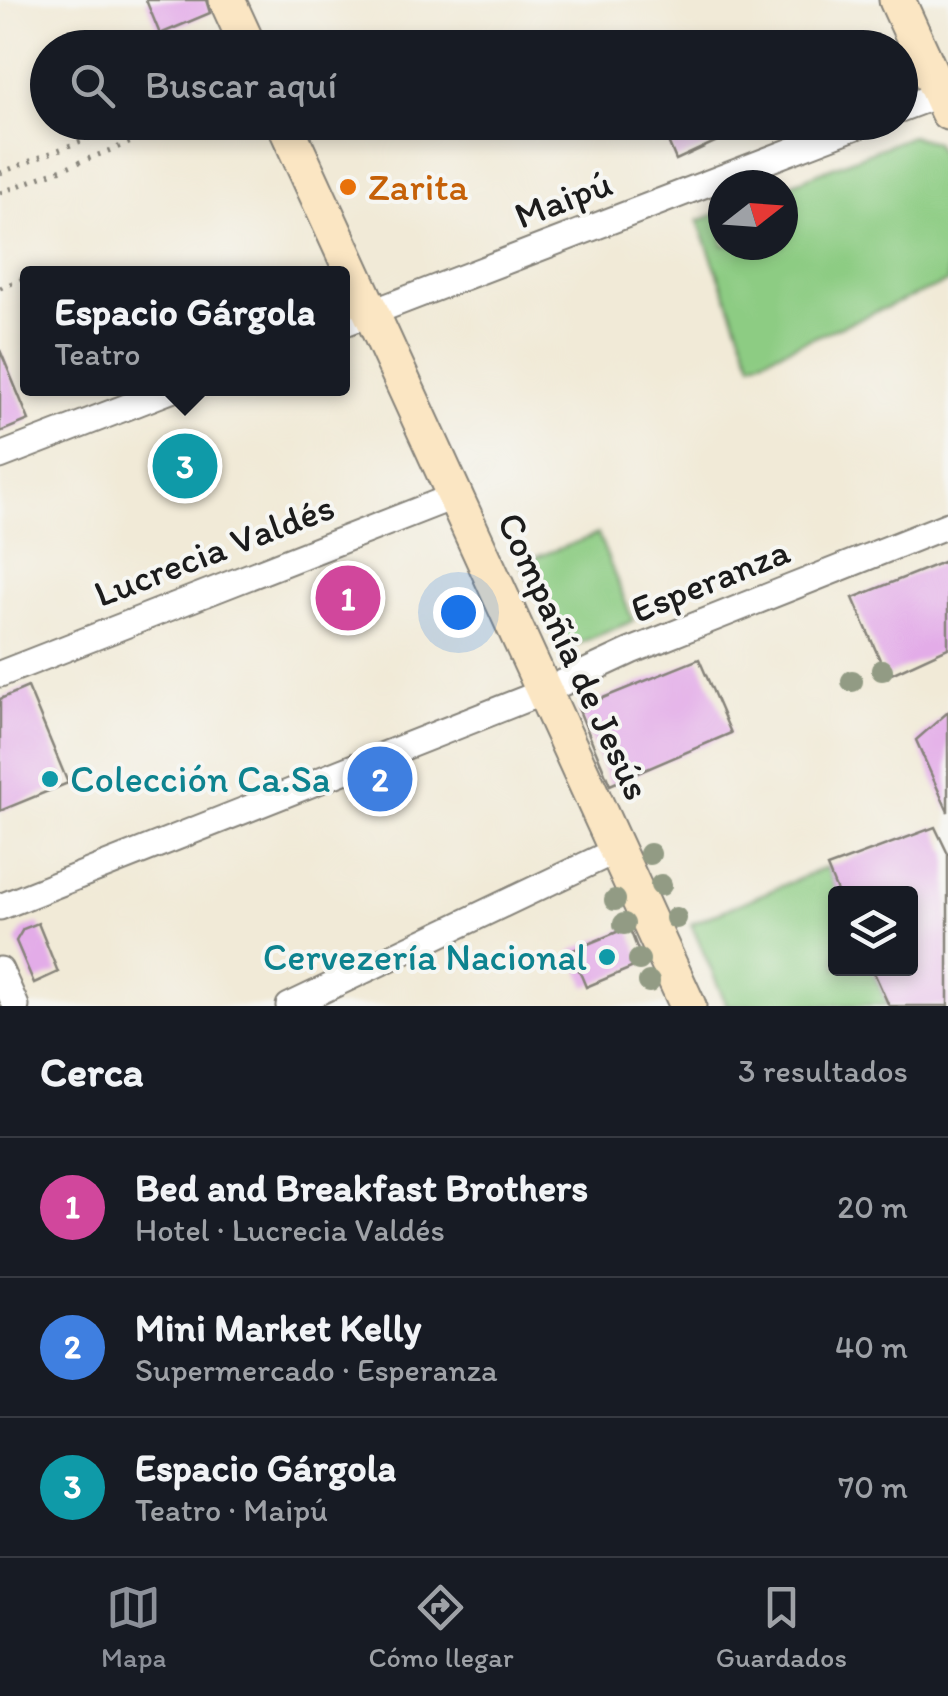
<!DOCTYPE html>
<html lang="es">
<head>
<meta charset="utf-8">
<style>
	:root { --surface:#171b24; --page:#242831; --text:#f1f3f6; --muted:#9ea1a6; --line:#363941; --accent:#8c9099 }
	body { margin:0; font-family:Itim,sans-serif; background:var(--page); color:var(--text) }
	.controls { position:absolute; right:30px; bottom:30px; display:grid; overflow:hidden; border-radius:10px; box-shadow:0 5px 15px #0003 }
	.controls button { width:90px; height:90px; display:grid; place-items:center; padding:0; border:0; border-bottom:2px solid var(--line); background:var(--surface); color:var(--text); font:50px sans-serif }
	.compass { position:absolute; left:708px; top:170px; width:90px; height:90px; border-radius:50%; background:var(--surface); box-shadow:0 5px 15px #0003; rotate:73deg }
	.you { position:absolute; left:458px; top:612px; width:35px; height:35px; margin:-25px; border:8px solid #fff; border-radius:50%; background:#1a73e8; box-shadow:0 0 0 15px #1a73e833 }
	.badge { display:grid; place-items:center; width:65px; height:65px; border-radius:50%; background:var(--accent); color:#fff; font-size:32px; font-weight:700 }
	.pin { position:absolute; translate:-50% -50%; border:5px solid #fff; box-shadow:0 2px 10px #0006 }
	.popup { position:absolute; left:20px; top:266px; width:330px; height:130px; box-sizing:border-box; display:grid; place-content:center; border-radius:10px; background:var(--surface); filter:drop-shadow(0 2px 8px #0005); font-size:32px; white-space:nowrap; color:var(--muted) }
	.popup b { font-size:38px; color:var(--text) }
	.popup::after { content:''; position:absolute; left:50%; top:100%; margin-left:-20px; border:20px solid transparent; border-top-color:var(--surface) }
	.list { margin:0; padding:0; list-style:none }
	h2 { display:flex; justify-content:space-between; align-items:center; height:130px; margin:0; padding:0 40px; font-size:42px }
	h2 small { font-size:32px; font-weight:400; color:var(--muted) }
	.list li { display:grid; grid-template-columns:65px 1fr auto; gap:30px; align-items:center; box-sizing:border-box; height:140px; padding:0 40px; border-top:2px solid var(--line) }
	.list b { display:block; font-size:38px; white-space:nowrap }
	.list p { margin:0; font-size:32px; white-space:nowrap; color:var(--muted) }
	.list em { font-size:32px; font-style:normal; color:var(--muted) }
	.icon { flex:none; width:55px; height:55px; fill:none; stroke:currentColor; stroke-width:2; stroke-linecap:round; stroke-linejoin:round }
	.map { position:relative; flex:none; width:948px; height:1006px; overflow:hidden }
	.search { position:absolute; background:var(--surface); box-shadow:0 5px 15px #0003; left:30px; right:30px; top:30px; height:110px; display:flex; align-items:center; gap:25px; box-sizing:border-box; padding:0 35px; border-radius:55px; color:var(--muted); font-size:38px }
	.sheet { height:550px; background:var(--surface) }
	nav { display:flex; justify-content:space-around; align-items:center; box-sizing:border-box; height:140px; border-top:2px solid var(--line); background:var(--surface); font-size:28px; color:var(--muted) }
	nav a { display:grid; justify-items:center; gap:5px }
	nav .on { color:var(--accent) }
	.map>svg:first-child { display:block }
</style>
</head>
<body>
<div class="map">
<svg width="948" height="1006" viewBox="0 0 948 1006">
	<rect width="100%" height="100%" fill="#f6f6f2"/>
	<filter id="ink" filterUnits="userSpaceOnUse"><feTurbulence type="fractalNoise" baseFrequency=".01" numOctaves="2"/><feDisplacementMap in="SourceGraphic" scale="20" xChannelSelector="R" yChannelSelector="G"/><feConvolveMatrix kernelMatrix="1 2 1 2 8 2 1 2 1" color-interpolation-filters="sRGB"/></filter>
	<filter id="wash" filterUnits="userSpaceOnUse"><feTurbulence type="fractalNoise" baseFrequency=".0048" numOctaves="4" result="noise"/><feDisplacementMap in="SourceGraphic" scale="40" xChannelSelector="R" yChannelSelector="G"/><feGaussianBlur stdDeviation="2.25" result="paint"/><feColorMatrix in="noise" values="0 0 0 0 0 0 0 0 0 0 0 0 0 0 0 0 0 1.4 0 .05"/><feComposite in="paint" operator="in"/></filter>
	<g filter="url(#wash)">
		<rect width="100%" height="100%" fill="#f1ead7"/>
		<g fill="#8dcc83" stroke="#547450" stroke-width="2.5">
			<polygon points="911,136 935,142 948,172 948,282 752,363 698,221 723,211 723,245 783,245 783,187"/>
			<polygon points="598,534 633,621 563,650 521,563"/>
			<polygon points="827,867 838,893 836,894 836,968 872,969 888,1005 727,1006 691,924"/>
		</g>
		<g id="blocks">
			<g fill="#e3ace8">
				<polygon points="146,0 206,0 210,13 160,34"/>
				<polygon points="660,122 758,122 676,160"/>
				<polygon points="0,350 29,420 0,432"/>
				<polygon points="948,560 948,648 887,676 853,598"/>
				<polygon points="699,659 731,733 610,785 578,708"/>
				<polygon points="28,687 68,783 0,811 0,699"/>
				<polygon points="948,712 948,812 916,740"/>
				<polygon points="935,827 948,854 948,1006 889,1006 872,968 910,968 910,894 838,894 827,867"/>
				<polygon points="38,923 58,972 34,983 16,941 23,929"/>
				<polygon points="629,927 643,963 586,987 571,951"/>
			</g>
		</g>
	</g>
	<g filter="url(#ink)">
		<use href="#blocks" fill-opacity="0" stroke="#86837a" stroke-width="2.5"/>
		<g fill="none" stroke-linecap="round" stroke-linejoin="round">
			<defs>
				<g id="street">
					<polyline points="900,109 948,91"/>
					<polyline points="342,324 867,122"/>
					<polyline points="0,456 176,388"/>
					<polyline points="0,674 455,496"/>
					<polyline points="0,907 543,692 631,651 948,525"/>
					<polyline points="0,970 16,1006"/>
					<polyline points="289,1006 617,850"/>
				</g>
				<g id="secondary">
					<polyline points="227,0 249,48"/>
					<polyline points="897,0 948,112"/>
					<polyline points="284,122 688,1006"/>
				</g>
			</defs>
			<use href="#street" stroke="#86837a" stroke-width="29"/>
			<use href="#secondary" stroke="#86837a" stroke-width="39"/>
			<g stroke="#86837a" stroke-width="5" stroke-dasharray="2.5 8" stroke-linecap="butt">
				<polyline points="0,173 129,122"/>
				<polyline points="0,193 183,122"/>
				<polyline points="38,274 47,270"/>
				<polyline points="0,288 28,277"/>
			</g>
			<use href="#street" stroke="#fff" stroke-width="25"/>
			<use href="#secondary" stroke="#fbe6c3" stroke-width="35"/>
		</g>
		<g fill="#929b84">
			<circle cx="882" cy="670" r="11"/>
			<circle cx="852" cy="681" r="11"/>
			<circle cx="650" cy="854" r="11"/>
			<circle cx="661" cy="885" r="11"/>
			<circle cx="615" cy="900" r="11"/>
			<circle cx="676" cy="918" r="11"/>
			<circle cx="624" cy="924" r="11"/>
			<circle cx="639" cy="960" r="11"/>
			<circle cx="649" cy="982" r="11"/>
		</g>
	</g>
	<circle fill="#e8710a" stroke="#f6f6f2" stroke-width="4" cx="348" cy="187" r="10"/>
	<g fill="#0f9aa8" stroke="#f6f6f2" stroke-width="4">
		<circle cx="50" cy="779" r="10"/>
		<circle cx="607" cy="957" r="10"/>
	</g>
	<g text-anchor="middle" stroke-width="8" stroke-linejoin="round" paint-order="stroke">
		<g font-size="38" fill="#c56008" stroke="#f6f6f2" text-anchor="start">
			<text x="368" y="200">Zarita</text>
		</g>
		<g font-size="38" fill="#1c1c1c" stroke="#f6f6f2">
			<text transform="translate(563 199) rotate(-21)" y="13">Maipú</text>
			<text transform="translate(214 550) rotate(-21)" y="13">Lucrecia Valdés</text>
			<text transform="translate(710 580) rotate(-22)" y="13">Esperanza</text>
			<text transform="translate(574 656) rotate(65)" y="13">Compañía de Jesús</text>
		</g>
		<g font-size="38" fill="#0d838f" stroke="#f6f6f2" text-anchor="start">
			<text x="70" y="792">Colección Ca.Sa</text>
			<text x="587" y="970" text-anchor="end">Cervezería Nacional</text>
		</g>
	</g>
</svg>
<div class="controls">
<button><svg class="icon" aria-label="layers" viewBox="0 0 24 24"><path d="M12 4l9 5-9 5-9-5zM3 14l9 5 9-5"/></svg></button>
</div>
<svg class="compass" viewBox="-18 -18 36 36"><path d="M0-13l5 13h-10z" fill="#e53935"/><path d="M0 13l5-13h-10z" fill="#9ea1a6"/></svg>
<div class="you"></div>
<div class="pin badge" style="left:348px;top:598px;background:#d1479c">1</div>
<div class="pin badge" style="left:380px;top:779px;background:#3f7fe0">2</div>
<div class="pin badge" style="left:185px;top:466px;background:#0f9aa8">3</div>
<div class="popup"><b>Espacio Gárgola</b>Teatro</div>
<div class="search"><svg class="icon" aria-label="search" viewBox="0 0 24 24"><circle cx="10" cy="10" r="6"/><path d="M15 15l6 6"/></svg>Buscar aquí</div>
</div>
<section class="sheet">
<h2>Cerca<small>3 resultados</small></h2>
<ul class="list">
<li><span class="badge" style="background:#d1479c">1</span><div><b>Bed and Breakfast Brothers</b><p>Hotel · Lucrecia Valdés</p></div><em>20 m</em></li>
<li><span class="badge" style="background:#3f7fe0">2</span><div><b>Mini Market Kelly</b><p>Supermercado · Esperanza</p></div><em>40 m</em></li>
<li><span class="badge" style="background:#0f9aa8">3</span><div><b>Espacio Gárgola</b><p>Teatro · Maipú</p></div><em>70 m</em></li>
</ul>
</section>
<nav>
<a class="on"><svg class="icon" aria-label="map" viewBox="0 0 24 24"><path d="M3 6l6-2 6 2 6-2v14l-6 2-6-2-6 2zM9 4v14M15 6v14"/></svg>Mapa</a>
<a><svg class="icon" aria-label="directions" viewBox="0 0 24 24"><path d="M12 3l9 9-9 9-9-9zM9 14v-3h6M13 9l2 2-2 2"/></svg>Cómo llegar</a>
<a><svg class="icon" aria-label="saved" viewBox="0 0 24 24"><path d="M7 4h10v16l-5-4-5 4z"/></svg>Guardados</a>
</nav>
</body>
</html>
